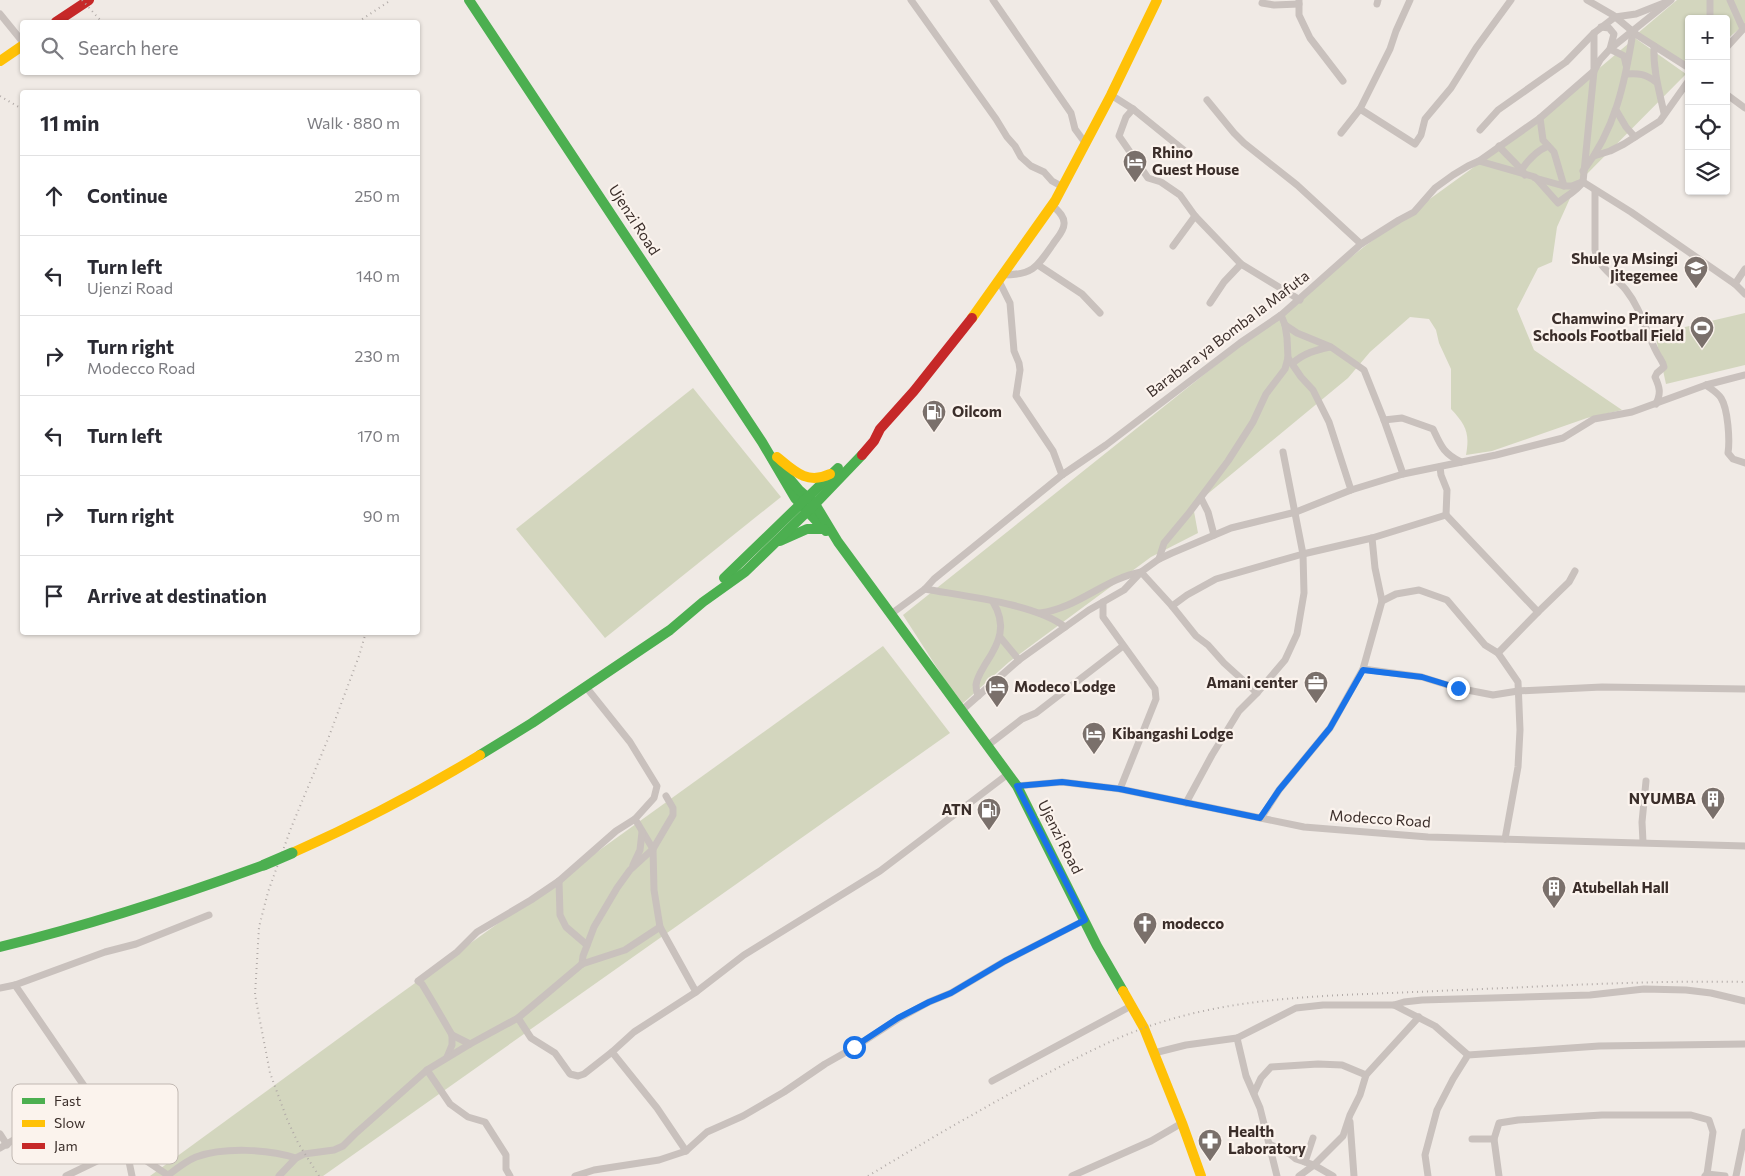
<!DOCTYPE html>
<html lang="en">
<head>
<meta charset="utf-8">
<style>
	:root { --surface:#fff; --page:#f7f7f7; --text:#2b2b33; --muted:#7c7c81; --line:#e1e1e2 }
	body { margin:0; font-family:Commissioner,sans-serif; background:var(--page); color:var(--text) }
	.controls { position:absolute; right:15px; top:15px; display:grid; overflow:hidden; border-radius:5px; box-shadow:0 1px 4px #0004 }
	.controls button { width:45px; height:45px; display:grid; place-items:center; padding:0; border:0; border-bottom:1px solid var(--line); background:var(--surface); color:var(--text); font:25px sans-serif }
	.stop { position:absolute; width:15px; height:15px; margin:-11px; border:4px solid #1a73e8; border-radius:50%; background:#fff }
	.stop.end { background:#1a73e8; border-color:#fff; box-shadow:0 1px 5px #0008 }
	.list { margin:0; padding:0; list-style:none }
	h2 { display:flex; justify-content:space-between; align-items:center; height:65px; margin:0; padding:0 20px; font-size:21px }
	h2 small { font-size:16px; font-weight:400; color:var(--muted) }
	.list li { display:grid; grid-template-columns:32px 1fr auto; gap:15px; align-items:center; box-sizing:border-box; height:80px; padding:0 20px; border-top:1px solid var(--line) }
	.list b { display:block; font-size:19px; white-space:nowrap }
	.list p { margin:0; font-size:16px; white-space:nowrap; color:var(--muted) }
	.list em { font-size:16px; font-style:normal; color:var(--muted) }
	.icon { flex:none; width:28px; height:28px; fill:none; stroke:currentColor; stroke-width:2; stroke-linecap:round; stroke-linejoin:round }
	.map { position:relative; flex:none; width:1745px; height:1176px; overflow:hidden }
	.search { position:absolute; background:var(--surface); box-shadow:0 1px 4px #0004; left:20px; top:20px; width:400px; height:55px; display:flex; align-items:center; gap:12px; box-sizing:border-box; padding:0 18px; border-radius:5px; color:var(--muted); font-size:19px }
	.panel { position:absolute; background:var(--surface); box-shadow:0 1px 4px #0004; left:20px; top:90px; width:400px; height:545px; border-radius:5px }
	.map>svg:first-child { display:block }
</style>
</head>
<body>
<div class="map">
<svg width="1745" height="1176" viewBox="0 0 1745 1176">
	<rect width="100%" height="100%" fill="#f0eae5"/>
	<g fill="#d3d6be">
		<polygon points="1677,0 1745,0 1745,24 1726,40 1726,19 1689,19 1689,69 1638,33"/>
		<path d="M1635 38 1686 74 1576 185 1557 227 1552 262 1538 268 1517 309 1534 350 1622 410 1587 418 1492 451 1466 455C1470 433 1466 425 1451 409V369L1439 343 1436 330 1429 319 1410 317 1370 352 1348 378 1193 506 1198 533 1151 557 1009 662 961 705 903 615 1365 246 1485 159 1551 109Z"/>
		<polygon points="1745,313 1745,365 1666,384 1655,334"/>
		<polygon points="693,388 781,497 605,638 516,529"/>
		<polygon points="883,646 950,733 323,1176 150,1176 379,1009"/>
	</g>
	<g fill="none" stroke-linecap="round" stroke-linejoin="round">
		<g stroke="#c9c1bd" stroke-width="7">
			<polyline points="911,0 996,119 1007,137 1015,146 1021,157 1031,166 1044,172 1052,181 1063,187"/>
			<polyline points="993,0 1071,113 1075,129 1086,144"/>
			<polyline points="1299,0 1299,15 1310,38 1343,81"/>
			<polyline points="1587,0 1613,15 1637,35 1689,68"/>
			<polyline points="1730,0 1743,29"/>
			<polyline points="1262,3 1274,5 1299,4"/>
			<polyline points="1377,4 1378,0"/>
			<polyline points="0,14 22,41"/>
			<polyline points="1710,19 1710,0"/>
			<polyline points="1601,27 1609,28 1614,34 1610,49 1624,56 1626,65"/>
			<path d="M1654 46C1653 70 1659 90 1664 113"/>
			<polyline points="1726,48 1745,27"/>
			<path d="M1626 74C1639 73 1646 74 1656 82"/>
			<polyline points="1726,94 1745,108"/>
			<polyline points="1111,95 1133,109 1186,152"/>
			<polyline points="1207,100 1234,133 1244,143 1297,185 1361,244"/>
			<polyline points="1133,109 1126,117 1119,136 1148,178 1161,182 1180,195 1195,216 1241,264 1300,300"/>
			<polyline points="1360,109 1415,144 1421,135 1425,119 1451,88 1476,48 1511,0"/>
			<polyline points="1616,110 1626,127 1635,137"/>
			<polyline points="1540,118 1543,140 1554,152 1564,186"/>
			<polyline points="1480,130 1498,110 1566,62 1594,33 1615,17 1636,14 1664,3"/>
			<polyline points="1341,133 1360,109 1390,49 1396,31 1410,0"/>
			<path d="M1499 146C1506 155 1520 166 1525 175"/>
			<polyline points="1594,156 1610,151 1624,144 1660,121 1689,80"/>
			<path d="M1479 161 1535 177 1558 203C1567 195 1576 192 1583 182L1594 71V33"/>
			<path d="M1522 169C1529 159 1536 151 1548 146"/>
			<path d="M1583 171C1615 130 1625 83 1633 32"/>
			<polyline points="1535,178 1564,186 1572,186 1582,182"/>
			<polyline points="1583,182 1631,212 1735,284 1745,294"/>
			<path d="M1595 191V250C1598 268 1616 277 1626 290 1641 309 1646 332 1657 353 1660 359 1663 361 1664 367L1657 373 1655 377C1660 388 1661 393 1656 404"/>
			<polyline points="1173,246 1195,216"/>
			<polyline points="1038,265 1082,294 1100,313"/>
			<path d="M1003 275C1033 275 1037 267 1053 244 1057 238 1064 231 1064 224 1065 216 1057 210 1052 205"/>
			<polyline points="999,281 1010,303 1014,351 1019,363 1020,370 1016,396 1053,451 1062,475"/>
			<polyline points="1735,284 1745,269"/>
			<polyline points="1210,303 1224,282 1241,264"/>
			<polyline points="1285,325 1297,333 1331,347 1364,370 1384,420 1403,474"/>
			<polyline points="1288,358 1301,377 1313,390 1329,422 1351,490"/>
			<path d="M1293 363C1304 353 1316 350 1330 347"/>
			<path d="M1706 385C1711 389 1718 393 1721 398 1728 409 1730 440 1728 453L1733 459 1745 463"/>
			<path d="M1384 420 1402 418 1433 429C1441 446 1443 453 1461 462"/>
			<polyline points="1440,467 1441,475 1447,490 1446,515"/>
			<polyline points="1201,498 1208,512 1214,535"/>
			<polyline points="1372,538 1375,568 1382,601"/>
			<polyline points="1159,559 1164,543 1189,513 1228,461 1253,422 1266,394 1285,369 1288,358 1287,338 1285,325 1281,315"/>
			<path d="M925 589C963 596 1037 604 1065 627"/>
			<polyline points="1103,602 1103,617 1155,689 1156,699 1120,789"/>
			<polyline points="1172,606 1187,595 1216,579 1303,554 1372,538 1446,515 1538,612 1498,653"/>
			<polyline points="1538,612 1569,582 1575,571"/>
			<path d="M1040 613C1078 608 1104 579 1141 572L1172 606 1196 636 1208 645 1224 663 1257 693"/>
			<polyline points="891,614 925,589 934,579 1062,475 1106,445 1240,343 1281,315 1361,244 1399,220 1414,212 1435,188 1453,175 1468,166 1479,161 1540,118 1594,71 1600,60 1610,49 1671,0"/>
			<polyline points="1000,637 1019,660"/>
			<polyline points="1363,669 1422,677 1457,688 1493,695 1518,691 1602,687 1745,689"/>
			<polyline points="586,687 630,742 657,786 654,798 635,819 653,849 654,890 660,927 696,992"/>
			<path d="M978 696C977 693 976 688 976 685 977 677 982 670 986 663 1000 642 1007 625 993 602"/>
			<polyline points="961,711 1019,660 1089,610 1124,590 1141,572 1159,559 1172,553 1231,528 1296,512 1351,490 1403,474 1496,455 1563,438 1594,419 1632,412 1706,385 1745,375"/>
			<polyline points="987,746 1022,719 1036,713 1123,646"/>
			<polyline points="1017,786 1062,782 1120,789 1304,827 1428,837 1745,846"/>
			<polyline points="1186,803 1212,755 1239,711 1257,693 1285,660 1297,634 1304,593 1303,554 1283,452"/>
			<polyline points="1261,818 1279,790 1330,728 1363,669 1382,601 1396,594 1419,590 1447,600 1485,645 1498,653 1518,682 1520,730 1518,767 1505,839"/>
			<polyline points="1643,842 1642,822 1646,781"/>
			<polyline points="633,865 640,850 642,832"/>
			<polyline points="559,881 560,915 566,927 587,945"/>
			<polyline points="582,964 583,956 594,927 617,888 630,870 653,849 673,815 673,808 666,796"/>
			<polyline points="15,985 105,952 136,944 209,915"/>
			<polyline points="0,988 15,985 126,1147 132,1176"/>
			<polyline points="1394,1005 1404,1002 1422,1000 1590,995 1644,989 1686,990 1711,993 1745,1001"/>
			<polyline points="518,1018 531,1038 555,1053 570,1074 578,1076 584,1074 612,1052"/>
			<polyline points="452,1035 470,1044"/>
			<polyline points="1237,1038 1246,1076 1260,1108 1277,1176"/>
			<polyline points="1154,1053 1186,1045 1237,1038 1296,1008 1323,1005 1394,1005 1435,1026 1468,1055"/>
			<polyline points="447,1057 452,1045 452,1035 434,1004 422,984 418,981 457,952 477,932 531,900 559,881 616,831 635,819"/>
			<polyline points="427,1070 450,1104 468,1117 485,1122 506,1155 506,1169 510,1176"/>
			<polyline points="992,1081 1131,1006"/>
			<polyline points="1254,1093 1261,1078 1271,1067 1318,1064 1342,1065 1366,1075"/>
			<polyline points="1350,1122 1354,1176"/>
			<polyline points="0,1134 7,1145"/>
			<polyline points="1472,1139 1494,1139"/>
			<polyline points="1269,1144 1290,1154 1296,1159 1314,1165 1333,1176"/>
			<polyline points="0,1148 89,1095"/>
			<polyline points="686,1151 657,1108 612,1052 634,1032 696,992 744,955 880,871 1008,774"/>
			<polyline points="1305,1162 1313,1138"/>
			<polyline points="66,1176 126,1147 169,1176"/>
			<path d="M167 1176C176 1169 186 1161 196 1157 224 1147 268 1149 296 1158"/>
			<polyline points="279,1176 296,1158 304,1154 334,1150 343,1146 355,1134 427,1070 470,1044 518,1018 582,964 625,950 660,927"/>
			<polyline points="575,1176 594,1170 659,1160 686,1151 707,1132 743,1116 784,1092 825,1064 855,1047 898,1019 929,1002 951,993 1005,961 1085,920"/>
			<polyline points="1072,1176 1151,1141 1182,1123"/>
			<polyline points="1299,1176 1314,1165 1343,1136 1350,1115 1360,1095 1366,1075 1419,1017"/>
			<polyline points="1428,1176 1425,1155 1437,1110 1453,1079 1468,1055 1599,1046 1745,1044"/>
			<polyline points="1499,1176 1494,1139 1499,1123 1518,1120 1602,1115 1691,1115 1709,1120 1713,1132 1707,1174"/>
			<polyline points="1705,1176 1707,1174 1725,1176"/>
			<polyline points="1736,1176 1745,1132"/>
		</g>
		<g stroke="#4caf50" stroke-width="10">
			<polyline points="469,0 762,442 795,498 826,531"/>
			<polyline points="772,458 799,490 815,504 838,542 1017,786 1097,946 1123,991"/>
			<polyline points="780,541 807,529 824,529"/>
			<polyline points="724,578 838,468"/>
			<polyline points="480,755 532,723 670,630 703,602 745,572 815,504 862,455"/>
			<path d="M0 947C90 925 177 897 264 865"/>
		</g>
		<g stroke="#ffc107" stroke-width="10">
			<polyline points="0,61 22,46"/>
			<polyline points="972,318 1055,201 1111,95 1157,0"/>
			<path d="M777 457C794 471 807 485 830 474"/>
			<path d="M292 853C355 825 421 791 480 755"/>
			<polyline points="1123,991 1144,1028 1182,1123 1201,1176"/>
		</g>
		<g stroke="#c62828" stroke-width="10">
			<polyline points="56,22 89,0"/>
			<polyline points="862,455 874,441 880,429 914,391 972,318"/>
		</g>
		<g stroke="#b1aaa7" stroke-width="2" stroke-dasharray="1 4" stroke-linecap="butt">
			<polyline points="82,0 102,22"/>
			<polyline points="358,22 391,0"/>
			<polyline points="0,96 22,109"/>
			<polyline points="319,1176 298,1143 287,1119 270,1073 255,995 259,927 268,892 291,828 328,739 359,656 366,632"/>
			<path d="M868 1176C926 1141 985 1107 1044 1075 1077 1058 1110 1040 1144 1028 1237 994 1339 996 1436 991 1539 987 1642 980 1745 982"/>
		</g>
		<polyline stroke="#4caf50" stroke-width="11" points="264,865 292,853"/>
	</g>
	<g fill="none" stroke-linecap="round" stroke-linejoin="round">
		<polyline stroke="#1a73e8" stroke-width="6" points="854,1047 898,1018 929,1002 951,993 1005,961 1085,920 1017,786 1062,782 1120,789 1260,818 1279,790 1330,728 1363,670 1422,677 1458,688"/>
	</g>
	<defs>
		<symbol id="hotel-pin" viewBox="-11 -11 22 30"><path d="M0 17L-7.5 6A9.5 9.5 0 1 1 7.5 6Z" fill="#7a706b" stroke="#fbf3ed"/><path d="M-6-4.5h1.5V1H6V5H4.5V3h-9V5H-6ZM-4 0a1.8 1.8 0 1 1 3.6 0ZM.5 0V-2.5h3Q6-2.5 6 0Z" fill="#fff"/></symbol>
		<symbol id="school-pin" viewBox="-11 -11 22 30"><path d="M0 17L-7.5 6A9.5 9.5 0 1 1 7.5 6Z" fill="#7a706b" stroke="#fbf3ed"/><path d="M0-5L7-2L0 1L-7-2ZM-4 1L0 2.5L4 1V4Q0 6-4 4Z" fill="#fff"/></symbol>
		<symbol id="stadium-pin" viewBox="-11 -11 22 30"><path d="M0 17L-7.5 6A9.5 9.5 0 1 1 7.5 6Z" fill="#7a706b" stroke="#fbf3ed"/><path d="M0-5a6.5 5 0 1 0 0 10a6.5 5 0 1 0 0-10ZM-3.5-1.8h7v3.6h-7Z" fill="#fff"/></symbol>
		<symbol id="fuel-pin" viewBox="-11 -11 22 30"><path d="M0 17L-7.5 6A9.5 9.5 0 1 1 7.5 6Z" fill="#7a706b" stroke="#fbf3ed"/><path d="M-5.5-6h7V0h2V4h1.3V-2.5L3-4.5l.8-.8L6-3V5H2.5V1h-1V6h-7ZM-4.2-4.7v3.2H.2V-4.7Z" fill="#fff"/></symbol>
		<symbol id="office-pin" viewBox="-11 -11 22 30"><path d="M0 17L-7.5 6A9.5 9.5 0 1 1 7.5 6Z" fill="#7a706b" stroke="#fbf3ed"/><path d="M-6-3h4V-5.5h4V-3h4V5H-6ZM-1-4.5V-3h2v-1.5ZM-6 0V1H6V0Z" fill="#fff"/></symbol>
		<symbol id="building-pin" viewBox="-11 -11 22 30"><path d="M0 17L-7.5 6A9.5 9.5 0 1 1 7.5 6Z" fill="#7a706b" stroke="#fbf3ed"/><path d="M-4-6H4V6H1V3H-1V6H-4ZM-2.5-4.3h1.7v1.8h-1.7ZM.8-4.3h1.7v1.8H.8ZM-2.5-1h1.7V.8h-1.7ZM.8-1h1.7V.8H.8Z" fill="#fff"/></symbol>
		<symbol id="church-pin" viewBox="-11 -11 22 30"><path d="M0 17L-7.5 6A9.5 9.5 0 1 1 7.5 6Z" fill="#7a706b" stroke="#fbf3ed"/><path d="M-1.2-6h2.4v3.5h3.3v2.4h-3.3V6h-2.4V-.1h-3.3v-2.4h3.3Z" fill="#fff"/></symbol>
		<symbol id="pharmacy-pin" viewBox="-11 -11 22 30"><path d="M0 17L-7.5 6A9.5 9.5 0 1 1 7.5 6Z" fill="#7a706b" stroke="#fbf3ed"/><path d="M-2-6h4v4h4v4h-4v4h-4v-4h-4v-4h4Z" fill="#fff"/></symbol>
	</defs>
	<g fill-rule="evenodd">
		<use href="#hotel-pin" x="1121" y="148" width="28" height="38"/>
		<use href="#school-pin" x="1682" y="254" width="28" height="38"/>
		<use href="#stadium-pin" x="1688" y="314" width="28" height="38"/>
		<use href="#fuel-pin" x="920" y="398" width="28" height="38"/>
		<use href="#office-pin" x="1302" y="669" width="28" height="38"/>
		<use href="#hotel-pin" x="983" y="673" width="28" height="38"/>
		<use href="#hotel-pin" x="1080" y="720" width="28" height="38"/>
		<use href="#building-pin" x="1699" y="785" width="28" height="38"/>
		<use href="#fuel-pin" x="975" y="796" width="28" height="38"/>
		<use href="#building-pin" x="1540" y="874" width="28" height="38"/>
		<use href="#church-pin" x="1131" y="910" width="28" height="38"/>
		<use href="#pharmacy-pin" x="1196" y="1127" width="28" height="38"/>
	</g>
	<g text-anchor="middle" stroke-width="4.5" stroke-linejoin="round" paint-order="stroke">
		<g font-size="15" font-weight="bold" fill="#3b2e2a" stroke="#fbf3ed" text-anchor="start">
			<text x="1152" y="158">Rhino<tspan x="1152" dy="17">Guest House</tspan></text>
			<text x="1678" y="264" text-anchor="end">Shule ya Msingi<tspan x="1678" dy="17">Jitegemee</tspan></text>
			<text x="1684" y="324" text-anchor="end">Chamwino Primary<tspan x="1684" dy="17">Schools Football Field</tspan></text>
			<text x="952" y="417">Oilcom</text>
			<text x="1298" y="688" text-anchor="end">Amani center</text>
			<text x="1014" y="692">Modeco Lodge</text>
			<text x="1112" y="739">Kibangashi Lodge</text>
			<text x="1696" y="804" text-anchor="end">NYUMBA</text>
			<text x="972" y="815" text-anchor="end">ATN</text>
			<text x="1572" y="893">Atubellah Hall</text>
			<text x="1162" y="929">modecco</text>
			<text x="1228" y="1137">Health<tspan x="1228" dy="17">Laboratory</tspan></text>
		</g>
		<g font-size="15" fill="#3b2e2a" stroke="#fbf3ed">
			<text transform="translate(634 220) rotate(57)" y="5">Ujenzi Road</text>
			<text transform="translate(1228 334) rotate(-37)" y="5">Barabara ya Bomba la Mafuta</text>
			<text transform="translate(1380 819) rotate(4)" y="5">Modecco Road</text>
			<text transform="translate(1060 837) rotate(63)" y="5">Ujenzi Road</text>
		</g>
	</g>
	<rect x="12" y="1084" width="166" height="80" rx="8" fill="#fbf3ed" stroke="#c1b8b2" stroke-width="1"/>
	<rect x="22" y="1098" width="23" height="6" fill="#4caf50"/>
	<rect x="22" y="1120" width="23" height="7" fill="#ffc107"/>
	<rect x="22" y="1143" width="23" height="6" fill="#c62828"/>
	<g font-size="14" fill="#3b2e2a">
		<text x="54" y="1106">Fast</text>
		<text x="54" y="1128">Slow</text>
		<text x="54" y="1151">Jam</text>
	</g>
</svg>
<div class="controls">
<button>+</button>
<button>−</button>
<button><svg class="icon" aria-label="locate" viewBox="0 0 24 24"><circle cx="12" cy="12" r="6"/><path d="M12 2v4M12 18v4M2 12h4M18 12h4"/></svg></button>
<button><svg class="icon" aria-label="layers" viewBox="0 0 24 24"><path d="M12 4l9 5-9 5-9-5zM3 14l9 5 9-5"/></svg></button>
</div>
<div class="stop" style="left:854px;top:1047px"></div>
<div class="stop end" style="left:1458px;top:688px"></div>
<div class="search"><svg class="icon" aria-label="search" viewBox="0 0 24 24"><circle cx="10" cy="10" r="6"/><path d="M15 15l6 6"/></svg>Search here</div>
<section class="panel">
<h2>11 min<small>Walk · 880 m</small></h2>
<ul class="list">
<li><svg class="icon" aria-label="ahead" viewBox="0 0 24 24"><path d="M12 20V5M6 11l6-6 6 6"/></svg><div><b>Continue</b></div><em>250 m</em></li>
<li><svg class="icon" aria-label="left" viewBox="0 0 24 24"><path d="M17 20v-9H6M10 6l-5 5 5 5"/></svg><div><b>Turn left</b><p>Ujenzi Road</p></div><em>140 m</em></li>
<li><svg class="icon" aria-label="right" viewBox="0 0 24 24"><path d="M7 20v-9h11M14 6l5 5-5 5"/></svg><div><b>Turn right</b><p>Modecco Road</p></div><em>230 m</em></li>
<li><svg class="icon" aria-label="left" viewBox="0 0 24 24"><path d="M17 20v-9H6M10 6l-5 5 5 5"/></svg><div><b>Turn left</b></div><em>170 m</em></li>
<li><svg class="icon" aria-label="right" viewBox="0 0 24 24"><path d="M7 20v-9h11M14 6l5 5-5 5"/></svg><div><b>Turn right</b></div><em>90 m</em></li>
<li><svg class="icon" aria-label="arrive" viewBox="0 0 24 24"><path d="M6 21V4h12l-3 4 3 4H6"/></svg><div><b>Arrive at destination</b></div></li>
</ul>
</section>
</div>
</body>
</html>
